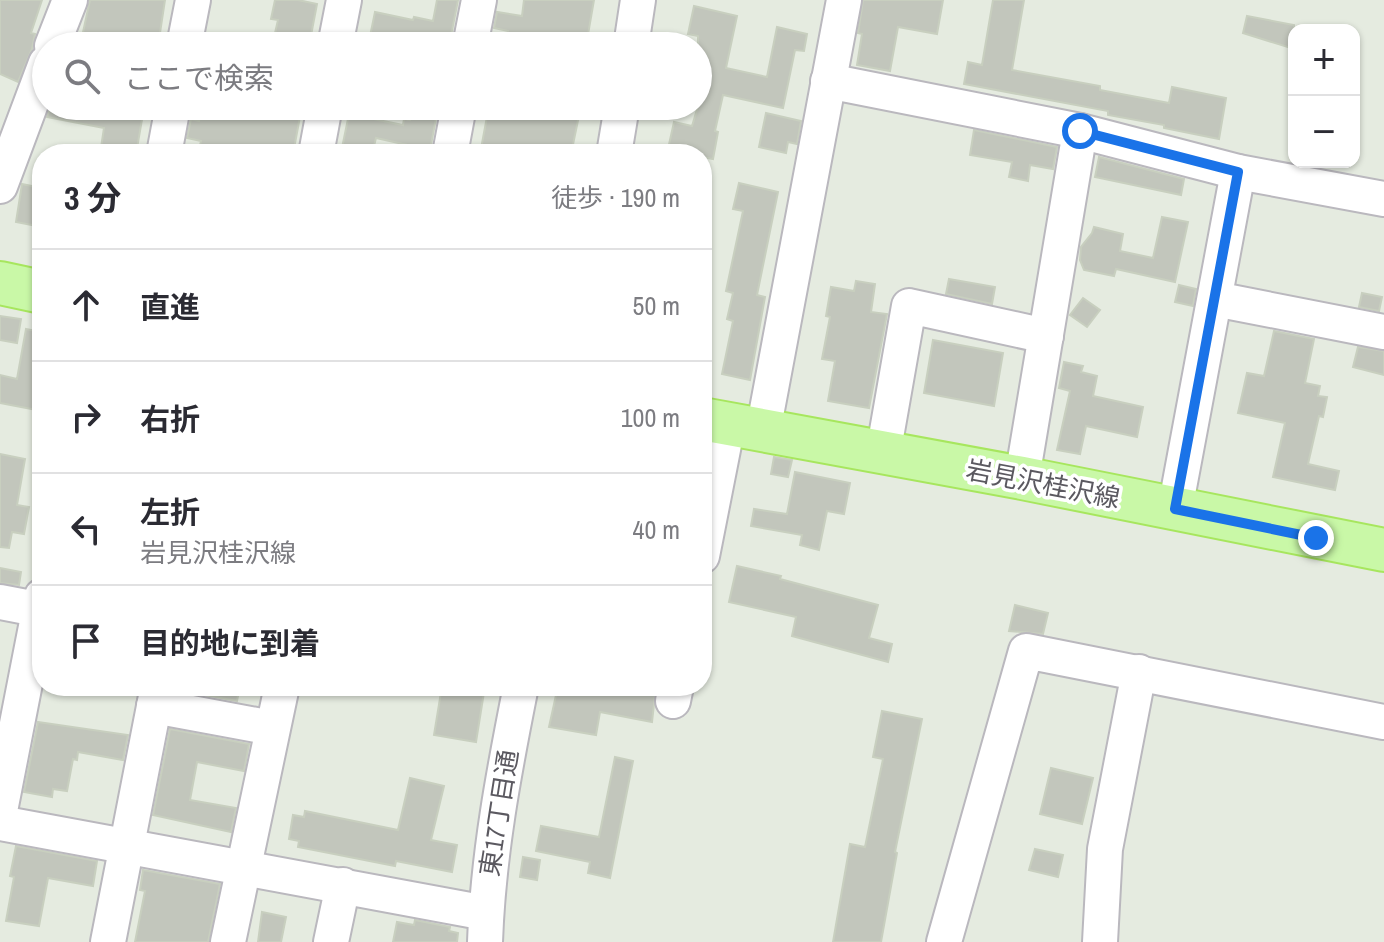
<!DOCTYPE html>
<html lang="ja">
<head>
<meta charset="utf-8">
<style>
	:root { --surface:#fff; --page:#f2f2f3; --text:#2b2b33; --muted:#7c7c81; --line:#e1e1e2 }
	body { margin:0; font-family:"Archivo Narrow","Noto Sans JP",sans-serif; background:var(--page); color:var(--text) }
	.controls { position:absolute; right:24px; top:24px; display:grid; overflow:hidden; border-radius:16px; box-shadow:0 2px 6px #0004 }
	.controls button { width:72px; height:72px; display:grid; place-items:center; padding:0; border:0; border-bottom:2px solid var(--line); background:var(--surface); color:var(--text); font:40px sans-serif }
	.stop { position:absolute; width:24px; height:24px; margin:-18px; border:6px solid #1a73e8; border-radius:50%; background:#fff }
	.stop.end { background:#1a73e8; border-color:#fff; box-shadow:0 2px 8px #0008 }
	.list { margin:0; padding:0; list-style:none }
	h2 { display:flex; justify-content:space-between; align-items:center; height:104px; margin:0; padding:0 32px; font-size:34px }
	h2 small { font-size:26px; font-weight:400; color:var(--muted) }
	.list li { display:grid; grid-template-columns:52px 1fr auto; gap:24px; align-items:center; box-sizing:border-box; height:112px; padding:0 32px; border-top:2px solid var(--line) }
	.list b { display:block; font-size:30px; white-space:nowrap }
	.list p { margin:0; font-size:26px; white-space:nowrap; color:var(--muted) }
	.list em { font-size:26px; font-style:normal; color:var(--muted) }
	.icon { flex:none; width:44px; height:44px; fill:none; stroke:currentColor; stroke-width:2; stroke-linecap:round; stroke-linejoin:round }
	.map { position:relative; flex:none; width:1384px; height:942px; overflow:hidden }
	.search { position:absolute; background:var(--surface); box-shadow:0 2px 6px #0004; left:32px; top:32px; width:680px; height:88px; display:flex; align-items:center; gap:20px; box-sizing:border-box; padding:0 28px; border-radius:44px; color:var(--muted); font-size:30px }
	.panel { position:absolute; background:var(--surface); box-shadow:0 2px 6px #0004; left:32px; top:144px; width:680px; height:552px; border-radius:32px }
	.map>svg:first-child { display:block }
</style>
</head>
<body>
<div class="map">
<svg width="1384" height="942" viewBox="0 0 1384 942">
	<rect width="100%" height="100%" fill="#e5ebe0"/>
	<g fill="#c2c6bc" stroke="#c8cfbf" stroke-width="2">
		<polygon points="0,0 42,0 31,33 35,34 32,49 18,82 0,74"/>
		<polygon points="90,0 165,0 158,46 131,46 105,41 104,46 80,46"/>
		<polygon points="275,0 298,0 317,4 309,46 272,46 278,20 271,19"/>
		<polygon points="437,0 458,0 450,41 434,38 433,43 394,34 391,46 368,46 375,12 413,20 414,17 433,21"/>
		<polygon points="524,0 594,0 586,46 505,46 508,31 494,28 497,12 522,16"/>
		<polygon points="863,0 943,0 937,34 898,27 890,71 857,65 862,34 858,33"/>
		<polygon points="993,0 1024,0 1012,70 1100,86 1100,90 1169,103 1172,87 1226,98 1219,139 1164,128 1164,125 1108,115 1108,111 964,84 968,62 982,65"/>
		<polygon points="694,6 737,16 726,68 767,77 777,27 807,34 804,51 795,50 783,108 723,95 715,131 718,132 713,159 702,157 702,154 668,149 674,122 692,126 698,106 698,36 688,34"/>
		<polygon points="1247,16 1294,25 1294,49 1243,33"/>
		<polygon points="51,106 144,108 136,154 100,154 104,128 47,117"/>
		<polygon points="202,106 302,106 293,154 263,154 233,148 232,154 198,154 201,141 187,138 191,119 199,121"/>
		<polygon points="413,106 438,108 430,150 376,138 372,154 342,148 349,114 403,125 404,119 410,120"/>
		<polygon points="489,106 581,106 571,154 521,146 520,154 480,154"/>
		<polygon points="766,113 801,121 797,144 788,142 786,153 759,147"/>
		<polygon points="974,130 1057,147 1053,169 1030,165 1028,181 1009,177 1012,162 970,155"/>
		<polygon points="1099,157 1184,179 1181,195 1095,177"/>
		<polygon points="739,183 778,192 757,295 765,297 750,380 722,374 733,321 727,319 733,293 726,291 743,211 733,209"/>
		<polygon points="22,184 42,188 42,227 16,222"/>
		<polygon points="1162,217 1188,222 1175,282 1116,269 1114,276 1084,270 1080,260 1081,247 1092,233 1094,227 1123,234 1120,251 1153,258"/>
		<polygon points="949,279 995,287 992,304 946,294"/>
		<polygon points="856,281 875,284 871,312 887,314 869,408 828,401 835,361 822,359 830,317 826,316 831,287 854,291"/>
		<polygon points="1179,285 1196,289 1193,306 1175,302"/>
		<polygon points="1362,293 1382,297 1379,311 1359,307"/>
		<polygon points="1083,298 1100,310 1087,327 1070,315"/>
		<polygon points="0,316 21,319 17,343 0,340"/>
		<polygon points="26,329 42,332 42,411 0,403 0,375 17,379"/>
		<polygon points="1274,331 1314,339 1305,383 1320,386 1318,396 1327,397 1323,417 1319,416 1308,464 1339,471 1335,490 1273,477 1285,423 1238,413 1247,373 1264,376"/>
		<polygon points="933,340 1003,353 994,406 924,393"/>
		<polygon points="1358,347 1384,351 1384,375 1353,367"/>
		<polygon points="1064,362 1083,366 1081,372 1097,376 1093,396 1143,407 1137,437 1086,426 1080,454 1057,450 1070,391 1059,388"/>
		<polygon points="0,454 25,459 17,505 29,507 24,534 12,532 9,548 0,547"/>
		<polygon points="774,457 792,460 788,477 771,474"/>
		<polygon points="795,472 850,483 844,514 827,511 819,550 800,545 802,535 751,526 754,509 787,514"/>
		<polygon points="737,566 781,576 780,579 878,605 869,638 892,644 888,662 792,636 796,617 729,602"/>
		<polygon points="0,568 21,572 19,585 0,583"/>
		<polygon points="1015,605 1048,613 1043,634 1009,631"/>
		<polygon points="195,686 240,686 237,701 194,693"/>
		<polygon points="442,686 485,686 476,742 434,735"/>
		<polygon points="558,686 656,686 652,722 600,712 596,735 549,727"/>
		<polygon points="882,711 922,719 895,852 897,853 881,942 833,942 850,844 865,847 883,759 873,757"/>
		<polygon points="38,722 128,735 123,760 78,752 77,760 73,759 67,791 53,789 52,797 24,792"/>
		<polygon points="170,729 249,744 244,771 197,762 190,800 236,808 231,832 153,815"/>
		<polygon points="615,757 633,761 610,878 588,873 590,862 536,851 541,826 599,837"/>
		<polygon points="1051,768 1093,778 1082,824 1040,814"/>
		<polygon points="410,778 444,786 431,840 457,845 452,872 396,861 395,866 334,854 298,847 299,841 289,839 293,815 304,817 305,811 398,830"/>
		<polygon points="16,846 97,861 93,886 48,878 39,926 6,921 14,877 10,876"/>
		<polygon points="1035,849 1063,855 1058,877 1029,870"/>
		<polygon points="523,857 540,860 537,880 520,877"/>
		<polygon points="143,870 220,884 208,942 135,942 145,891 140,890"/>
		<polygon points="262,912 286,917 281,942 258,942"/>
		<polygon points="415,920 450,927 449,931 458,933 457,942 393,942 397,922 414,925"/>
	</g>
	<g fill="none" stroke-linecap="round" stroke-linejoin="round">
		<defs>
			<g id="minor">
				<polyline points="52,46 70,0"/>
				<polyline points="184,46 193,0"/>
				<polyline points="335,46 344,0"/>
				<polyline points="470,46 479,0"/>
				<polyline points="631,46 638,0"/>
				<polyline points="828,81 1080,131 1238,172 1384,199"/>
				<polyline points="164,154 173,106"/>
				<polyline points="316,154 325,106"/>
				<polyline points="450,154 459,106"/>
				<polyline points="614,154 622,106"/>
				<polyline points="0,186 46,63"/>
				<polyline points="1215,299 1384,332"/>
				<polyline points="763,431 844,0"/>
				<polyline points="883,454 909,306 1046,336"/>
				<polyline points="1022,478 1080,131"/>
				<polyline points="1175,509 1238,172"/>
				<polyline points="702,556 728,424"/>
				<polyline points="0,602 42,610"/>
				<polyline points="673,701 676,686"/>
				<polyline points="154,706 272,728"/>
				<polyline points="0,811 42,596"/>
				<polyline points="0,823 486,913"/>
				<polyline points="108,942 158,686"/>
				<polyline points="228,942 282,686"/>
				<polyline points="331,942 343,885"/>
				<path d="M485 942C488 855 504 771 521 686"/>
				<polyline points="944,942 1026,651 1384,722"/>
				<polyline points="1100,942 1105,849 1139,672"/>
			</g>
			<g id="major">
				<polyline points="0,283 42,292"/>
				<polyline points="702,419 1022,478 1384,550"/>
			</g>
		</defs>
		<use href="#minor" stroke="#bab8be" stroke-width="38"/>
		<use href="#major" stroke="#a7e65e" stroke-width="46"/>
		<use href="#minor" stroke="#fff" stroke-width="34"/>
		<use href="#major" stroke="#c9f8a7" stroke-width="42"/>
	</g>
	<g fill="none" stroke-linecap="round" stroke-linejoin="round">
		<polyline stroke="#1a73e8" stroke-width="10" points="1080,131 1238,172 1175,509 1316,538"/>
	</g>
	<g text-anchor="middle" stroke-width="7" stroke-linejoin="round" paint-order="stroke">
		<g font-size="26" fill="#5b5960" stroke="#fff">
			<text transform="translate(1043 484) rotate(11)" y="9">岩見沢桂沢線</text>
			<text transform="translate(499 813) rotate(-81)" y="9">東17丁目通</text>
		</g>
	</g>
</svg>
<div class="controls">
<button>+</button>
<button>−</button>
</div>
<div class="stop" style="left:1080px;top:131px"></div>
<div class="stop end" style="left:1316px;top:538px"></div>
<div class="search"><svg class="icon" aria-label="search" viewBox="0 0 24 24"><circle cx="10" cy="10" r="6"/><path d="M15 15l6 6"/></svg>ここで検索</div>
<section class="panel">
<h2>3 分<small>徒歩 · 190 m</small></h2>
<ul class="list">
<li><svg class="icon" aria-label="ahead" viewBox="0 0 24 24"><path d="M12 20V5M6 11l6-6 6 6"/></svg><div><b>直進</b></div><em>50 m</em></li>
<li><svg class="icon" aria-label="right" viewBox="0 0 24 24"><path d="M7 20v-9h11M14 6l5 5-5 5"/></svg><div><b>右折</b></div><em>100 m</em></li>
<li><svg class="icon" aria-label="left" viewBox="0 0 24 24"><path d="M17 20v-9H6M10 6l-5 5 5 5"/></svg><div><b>左折</b><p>岩見沢桂沢線</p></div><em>40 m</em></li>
<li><svg class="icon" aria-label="arrive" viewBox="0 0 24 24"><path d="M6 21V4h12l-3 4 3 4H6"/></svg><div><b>目的地に到着</b></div></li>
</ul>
</section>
</div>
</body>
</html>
